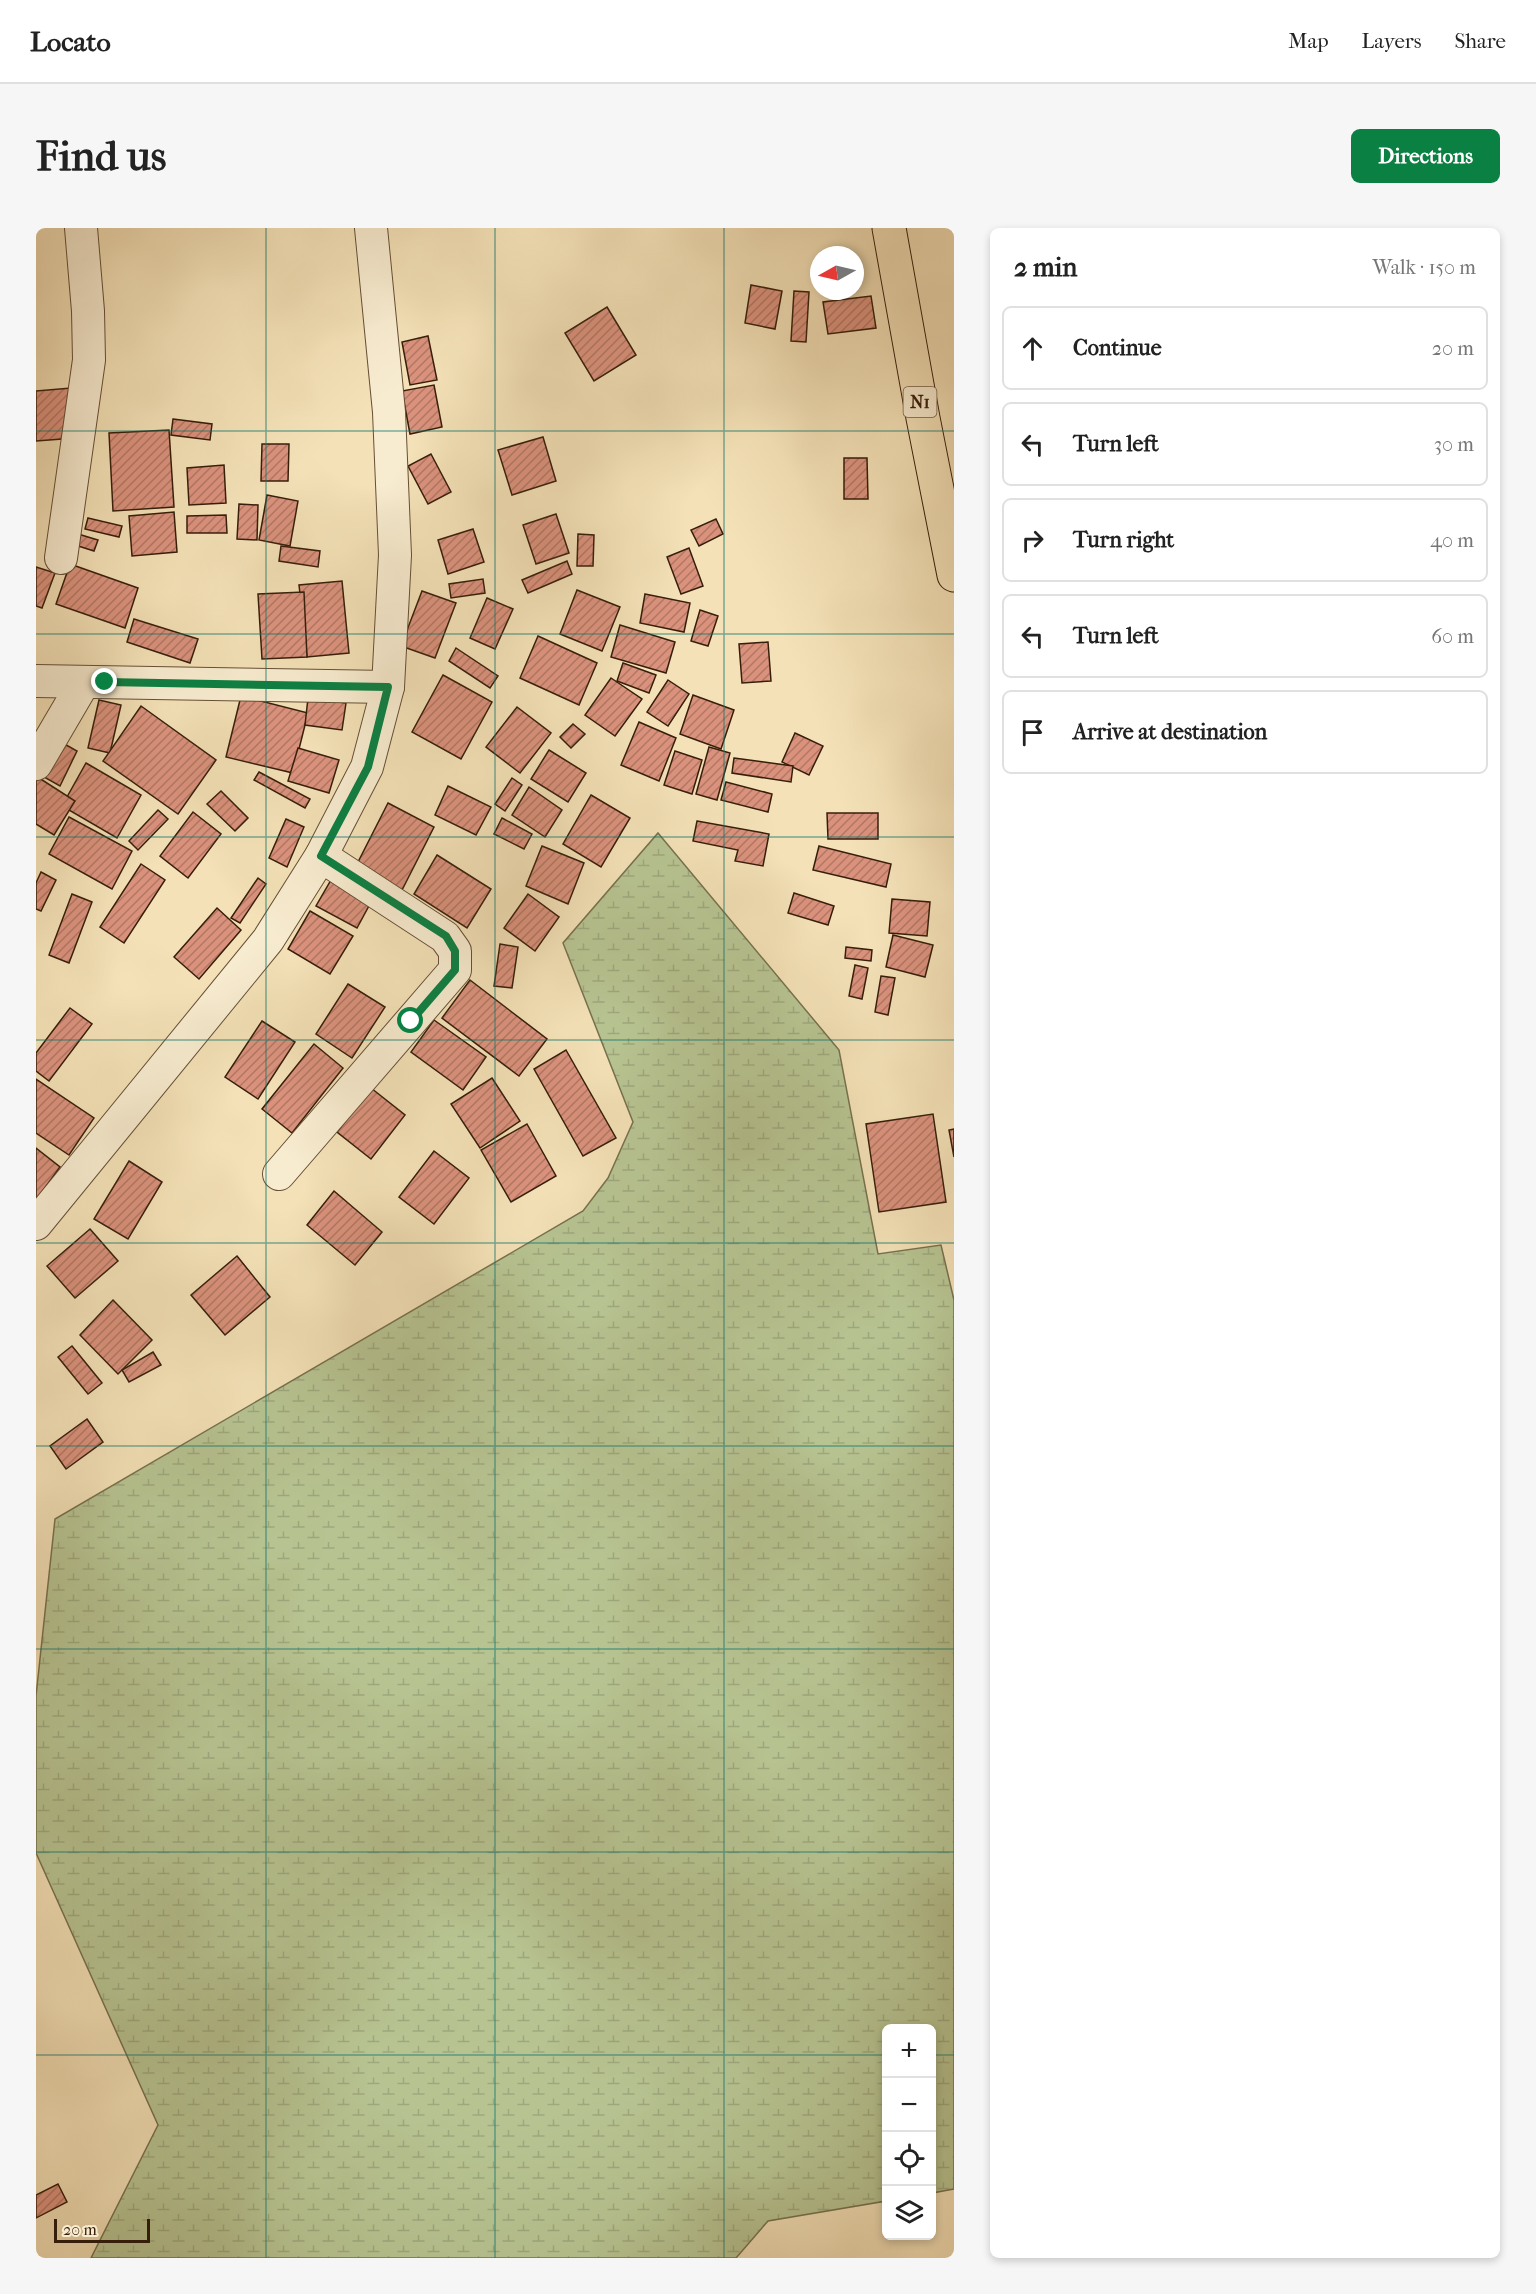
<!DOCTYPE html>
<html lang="en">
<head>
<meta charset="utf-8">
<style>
	:root { --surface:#fff; --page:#f6f6f6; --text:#222; --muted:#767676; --line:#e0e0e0; --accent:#0b8043 }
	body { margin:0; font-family:"IM FELL French Canon",serif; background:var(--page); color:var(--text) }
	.controls { position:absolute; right:18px; bottom:18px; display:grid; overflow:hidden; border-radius:9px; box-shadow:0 3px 9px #0003 }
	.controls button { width:54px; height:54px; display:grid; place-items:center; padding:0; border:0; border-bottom:2px solid var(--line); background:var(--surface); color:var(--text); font:30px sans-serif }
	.compass { position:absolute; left:774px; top:18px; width:54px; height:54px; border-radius:50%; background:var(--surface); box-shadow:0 3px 9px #0003; rotate:262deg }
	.scale { position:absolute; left:18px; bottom:15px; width:96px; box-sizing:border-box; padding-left:6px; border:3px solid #371e0b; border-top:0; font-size:16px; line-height:21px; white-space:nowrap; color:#371e0b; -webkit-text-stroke:4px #f8ecd0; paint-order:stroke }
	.stop { position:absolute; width:18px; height:18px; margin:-14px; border:4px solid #0b8043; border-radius:50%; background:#fff }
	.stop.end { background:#0b8043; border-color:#fff; box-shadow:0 2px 6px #0008 }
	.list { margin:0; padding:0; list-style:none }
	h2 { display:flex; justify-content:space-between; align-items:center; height:78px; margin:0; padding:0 24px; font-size:26px }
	h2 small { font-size:20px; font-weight:400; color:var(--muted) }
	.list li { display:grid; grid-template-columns:39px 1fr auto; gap:18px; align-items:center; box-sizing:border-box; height:84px; margin:0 12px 12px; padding:0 12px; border:2px solid var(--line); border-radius:9px }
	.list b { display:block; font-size:22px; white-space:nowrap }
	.list em { font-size:20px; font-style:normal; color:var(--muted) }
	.icon { flex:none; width:33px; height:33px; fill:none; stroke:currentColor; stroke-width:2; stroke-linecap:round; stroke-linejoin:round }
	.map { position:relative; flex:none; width:918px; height:2030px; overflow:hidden; border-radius:9px }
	header { display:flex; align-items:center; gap:36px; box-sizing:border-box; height:84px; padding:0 30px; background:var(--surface); border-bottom:2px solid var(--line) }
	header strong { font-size:28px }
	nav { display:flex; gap:33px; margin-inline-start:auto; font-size:21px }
	.intro { display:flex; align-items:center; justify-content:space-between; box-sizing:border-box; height:144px; padding:0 36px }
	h1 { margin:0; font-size:42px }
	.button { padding:15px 27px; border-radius:9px; background:var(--accent); color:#fff; font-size:21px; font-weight:700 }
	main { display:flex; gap:36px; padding:0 36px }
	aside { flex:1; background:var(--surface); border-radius:9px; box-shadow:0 3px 9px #0003 }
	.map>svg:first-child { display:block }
</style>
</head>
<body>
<header>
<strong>Locato</strong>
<nav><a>Map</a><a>Layers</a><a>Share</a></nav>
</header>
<div class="intro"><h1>Find us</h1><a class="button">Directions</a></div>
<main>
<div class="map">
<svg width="918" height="2030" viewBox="0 0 918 2030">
	<defs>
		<pattern id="wetland-marsh" width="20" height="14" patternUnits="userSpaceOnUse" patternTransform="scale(1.5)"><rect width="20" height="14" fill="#b7c492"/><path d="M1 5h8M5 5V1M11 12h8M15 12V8" fill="none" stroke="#9ea87d"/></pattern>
		<pattern id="building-hatch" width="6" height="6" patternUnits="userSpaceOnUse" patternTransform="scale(1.5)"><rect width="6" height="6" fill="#db927d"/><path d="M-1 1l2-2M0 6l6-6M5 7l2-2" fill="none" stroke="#b27765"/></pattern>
	</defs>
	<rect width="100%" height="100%" fill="#f4e1b7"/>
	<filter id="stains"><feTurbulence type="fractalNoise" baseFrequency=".00333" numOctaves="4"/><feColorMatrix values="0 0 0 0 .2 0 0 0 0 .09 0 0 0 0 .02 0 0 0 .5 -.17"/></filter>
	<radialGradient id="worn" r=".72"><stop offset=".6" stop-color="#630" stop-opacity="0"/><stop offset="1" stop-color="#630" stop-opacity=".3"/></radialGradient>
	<polygon fill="url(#wetland-marsh)" stroke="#77714e" stroke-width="1.5" points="622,605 803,822 842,1026 905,1017 918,1072 918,1961 896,1965 896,1800 850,1800 850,1973 732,1993 700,2030 55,2030 122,1897 0,1625 0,1468 19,1291 547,983 572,950 597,894 527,715"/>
	<g fill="url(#building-hatch)" stroke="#371e0b" stroke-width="1.5">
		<polygon points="715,57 746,63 739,101 709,95"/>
		<polygon points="758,63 773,64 770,114 755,113"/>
		<polygon points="835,68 840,100 792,106 787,74"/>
		<polygon points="571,79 600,127 558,153 529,105"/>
		<polygon points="392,108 401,152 374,157 366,114"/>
		<polygon points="398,157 406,199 374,206 366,163"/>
		<polygon points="35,160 39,210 0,213 0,163"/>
		<polygon points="137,191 176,196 174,212 135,207"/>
		<polygon points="133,202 138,279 77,283 73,205"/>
		<polygon points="507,209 520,253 476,267 462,222"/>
		<polygon points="226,216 253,216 252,253 225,253"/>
		<polygon points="395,226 415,264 392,276 372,238"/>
		<polygon points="808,230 831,230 832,271 808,271"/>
		<polygon points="188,237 190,275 153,277 151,240"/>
		<polygon points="231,267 262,273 254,318 223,312"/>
		<polygon points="203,276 222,277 221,312 201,311"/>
		<polygon points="138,284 141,324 96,328 93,288"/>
		<polygon points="520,286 533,325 500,336 487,297"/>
		<polygon points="190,287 191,305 151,305 151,288"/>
		<polygon points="52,290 86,298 83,309 49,301"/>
		<polygon points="680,291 687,306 663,318 655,302"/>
		<polygon points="437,301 448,334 412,346 402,312"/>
		<polygon points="42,306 62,312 58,323 39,317"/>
		<polygon points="542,306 558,307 557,338 541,338"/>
		<polygon points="245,318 284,323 282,339 243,333"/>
		<polygon points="653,320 667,358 645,366 631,329"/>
		<polygon points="531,333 536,346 492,365 486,352"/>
		<polygon points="34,336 102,360 89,400 20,376"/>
		<polygon points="0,339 19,345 6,380 0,378"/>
		<polygon points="447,351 449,365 415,370 413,356"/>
		<polygon points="306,353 313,425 271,429 263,357"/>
		<polygon points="541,362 584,379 566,423 524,406"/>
		<polygon points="386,363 420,375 399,430 365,418"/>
		<polygon points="268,364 271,429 226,431 222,366"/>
		<polygon points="609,366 654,375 648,404 604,395"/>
		<polygon points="451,370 477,381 459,421 434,410"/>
		<polygon points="664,382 682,388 672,418 655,413"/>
		<polygon points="98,391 162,411 154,435 91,414"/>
		<polygon points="584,397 639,414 630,445 575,429"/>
		<polygon points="502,408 561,435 543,477 484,450"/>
		<polygon points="732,414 735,453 706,455 703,416"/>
		<polygon points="420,420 462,448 454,460 413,433"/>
		<polygon points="587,435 620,447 613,465 581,453"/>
		<polygon points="407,447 456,474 425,531 376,504"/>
		<polygon points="575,450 606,471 579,508 549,487"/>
		<polygon points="632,452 653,466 632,498 611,484"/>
		<polygon points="657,467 698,482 685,521 644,506"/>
		<polygon points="205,468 272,485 257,545 190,529"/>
		<polygon points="272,470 310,475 306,502 269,497"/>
		<polygon points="63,472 85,477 74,525 52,520"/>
		<polygon points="105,478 180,532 142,586 67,533"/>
		<polygon points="481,479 515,505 484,545 450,519"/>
		<polygon points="603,494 640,510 623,553 585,537"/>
		<polygon points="537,496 549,506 535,520 524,509"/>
		<polygon points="759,505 787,518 773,547 746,534"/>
		<polygon points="25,514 41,523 24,558 8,549"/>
		<polygon points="673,519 694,525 681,572 660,566"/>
		<polygon points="262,520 303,532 293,565 252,553"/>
		<polygon points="513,522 550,545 532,574 495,551"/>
		<polygon points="639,523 666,532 656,566 628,557"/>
		<polygon points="698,530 757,538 755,554 696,545"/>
		<polygon points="50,535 105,567 81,610 26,578"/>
		<polygon points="223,544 274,571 269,580 218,552"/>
		<polygon points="0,548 39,573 18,607 0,596"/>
		<polygon points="476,550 486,557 469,583 459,576"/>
		<polygon points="690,554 736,566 732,584 685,572"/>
		<polygon points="412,558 455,579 440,607 399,587"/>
		<polygon points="493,559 526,582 509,609 476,587"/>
		<polygon points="185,563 212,590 199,603 171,576"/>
		<polygon points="555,567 594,590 565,639 527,616"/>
		<polygon points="352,575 398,599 364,666 318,642"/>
		<polygon points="122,582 132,591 102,622 93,613"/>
		<polygon points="157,584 185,606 152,650 124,628"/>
		<polygon points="791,585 842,585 842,611 792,611"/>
		<polygon points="33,589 96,623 76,661 13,626"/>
		<polygon points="466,590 496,606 488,621 458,606"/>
		<polygon points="250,591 268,599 251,639 233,630"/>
		<polygon points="661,593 733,606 727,638 699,633 702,622 657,613"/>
		<polygon points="506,618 548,635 532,676 490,658"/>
		<polygon points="783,618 855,636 850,659 777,642"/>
		<polygon points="401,627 455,661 431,700 378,666"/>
		<polygon points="105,636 129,652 88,715 64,699"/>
		<polygon points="5,644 20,652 5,683 0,681 0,655"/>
		<polygon points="222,650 230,656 204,695 195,690"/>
		<polygon points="295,652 335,674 321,700 280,678"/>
		<polygon points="758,665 798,678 792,697 752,685"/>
		<polygon points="36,666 56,674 33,735 13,727"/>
		<polygon points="492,666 523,689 499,723 468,700"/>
		<polygon points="856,671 894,674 891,708 853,705"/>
		<polygon points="181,680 205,702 163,751 138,729"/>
		<polygon points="274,683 317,708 294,746 252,721"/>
		<polygon points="857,707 897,717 889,749 850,739"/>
		<polygon points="464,716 482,719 476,760 458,758"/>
		<polygon points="810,719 836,722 835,733 809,730"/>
		<polygon points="819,737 832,740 826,771 813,768"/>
		<polygon points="845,748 859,750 852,787 839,784"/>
		<polygon points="434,752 511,811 483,848 406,790"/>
		<polygon points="312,756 349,779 316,830 280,806"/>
		<polygon points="34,780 56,796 13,853 0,843 0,825"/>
		<polygon points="398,792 450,829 427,862 375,824"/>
		<polygon points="226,793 259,814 222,871 189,849"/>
		<polygon points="278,816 307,840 256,905 226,881"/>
		<polygon points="530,822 580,910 547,928 498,841"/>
		<polygon points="456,850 484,893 444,920 415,876"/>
		<polygon points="0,851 58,890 33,927 0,905"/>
		<polygon points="335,860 369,887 335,931 301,904"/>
		<polygon points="897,886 910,974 843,984 830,896"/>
		<polygon points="491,896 520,948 475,974 445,922"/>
		<polygon points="918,901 918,929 913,902"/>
		<polygon points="0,920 24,939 0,972"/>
		<polygon points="398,923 433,950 398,996 363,969"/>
		<polygon points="93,933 126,954 92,1011 58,991"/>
		<polygon points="298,963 346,1004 319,1037 271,997"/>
		<polygon points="54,1001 82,1033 39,1070 11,1038"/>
		<polygon points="201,1028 234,1069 189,1107 155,1067"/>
		<polygon points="77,1072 116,1112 82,1146 44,1107"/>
		<polygon points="36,1118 66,1155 52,1166 22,1129"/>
		<polygon points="117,1124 125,1137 93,1154 86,1142"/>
		<polygon points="51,1191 67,1214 30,1241 14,1218"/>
		<polygon points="22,1956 31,1974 0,1990 0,1967"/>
	</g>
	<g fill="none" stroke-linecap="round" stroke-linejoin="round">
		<defs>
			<g id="minor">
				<polyline points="25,330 53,132 52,83 45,0"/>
				<polyline points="0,453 352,459"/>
				<polyline points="0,536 48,454"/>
				<polyline points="243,946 419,742 419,723 409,709 285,628"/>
				<polyline points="0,996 232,712 285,628 331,539 352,459 359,327 353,184 335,0"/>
			</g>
			<polyline id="highway" points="853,0 887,190 918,347"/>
		</defs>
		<use href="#minor" stroke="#664f36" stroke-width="34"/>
		<use href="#highway" stroke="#371e0b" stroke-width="35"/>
		<use href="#minor" stroke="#f8ecd0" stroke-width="32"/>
		<use href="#highway" stroke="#f4e1b7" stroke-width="33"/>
	</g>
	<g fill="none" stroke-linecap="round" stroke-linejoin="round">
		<polyline stroke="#0b8043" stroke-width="8" points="69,454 352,459 332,539 285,628 410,708 419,723 419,742 375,793"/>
	</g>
	<path fill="none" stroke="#0f766e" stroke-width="1.5" stroke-opacity="0.55" d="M230 0V2030M459 0V2030M688 0V2030M0 203H918M0 406H918M0 609H918M0 812H918M0 1015H918M0 1218H918M0 1421H918M0 1624H918M0 1827H850M896 1827H918"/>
	<g text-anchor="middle" stroke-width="4.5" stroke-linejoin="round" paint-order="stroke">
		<rect fill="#f8ecd0" stroke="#715c46" stroke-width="1.5" x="867.5" y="159" width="33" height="30" rx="4.5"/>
		<g font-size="18" font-weight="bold" fill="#371e0b">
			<text x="884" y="180">N1</text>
		</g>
	</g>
	<rect width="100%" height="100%" filter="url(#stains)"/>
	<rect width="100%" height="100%" fill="url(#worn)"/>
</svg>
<div class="controls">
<button>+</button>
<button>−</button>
<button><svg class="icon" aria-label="locate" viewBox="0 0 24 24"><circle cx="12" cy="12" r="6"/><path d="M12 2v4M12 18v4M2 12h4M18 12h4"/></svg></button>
<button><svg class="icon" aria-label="layers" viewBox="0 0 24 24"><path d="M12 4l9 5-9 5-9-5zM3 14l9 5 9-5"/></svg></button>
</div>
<svg class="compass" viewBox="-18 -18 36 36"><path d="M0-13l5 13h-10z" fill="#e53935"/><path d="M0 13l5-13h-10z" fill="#767676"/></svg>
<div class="scale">20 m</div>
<div class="stop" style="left:375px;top:793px"></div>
<div class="stop end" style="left:69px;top:454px"></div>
</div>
<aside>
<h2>2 min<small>Walk · 150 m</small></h2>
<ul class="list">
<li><svg class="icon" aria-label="ahead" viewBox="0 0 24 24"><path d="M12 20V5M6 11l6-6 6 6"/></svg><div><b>Continue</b></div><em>20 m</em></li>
<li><svg class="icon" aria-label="left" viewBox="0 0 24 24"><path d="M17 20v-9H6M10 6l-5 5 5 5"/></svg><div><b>Turn left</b></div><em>30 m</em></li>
<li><svg class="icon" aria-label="right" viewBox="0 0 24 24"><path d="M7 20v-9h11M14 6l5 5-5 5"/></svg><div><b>Turn right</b></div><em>40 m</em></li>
<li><svg class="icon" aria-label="left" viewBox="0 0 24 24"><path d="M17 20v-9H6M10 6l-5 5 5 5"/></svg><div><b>Turn left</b></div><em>60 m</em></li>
<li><svg class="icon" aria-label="arrive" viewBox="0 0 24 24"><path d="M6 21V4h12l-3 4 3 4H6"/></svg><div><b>Arrive at destination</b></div></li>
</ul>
</aside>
</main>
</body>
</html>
